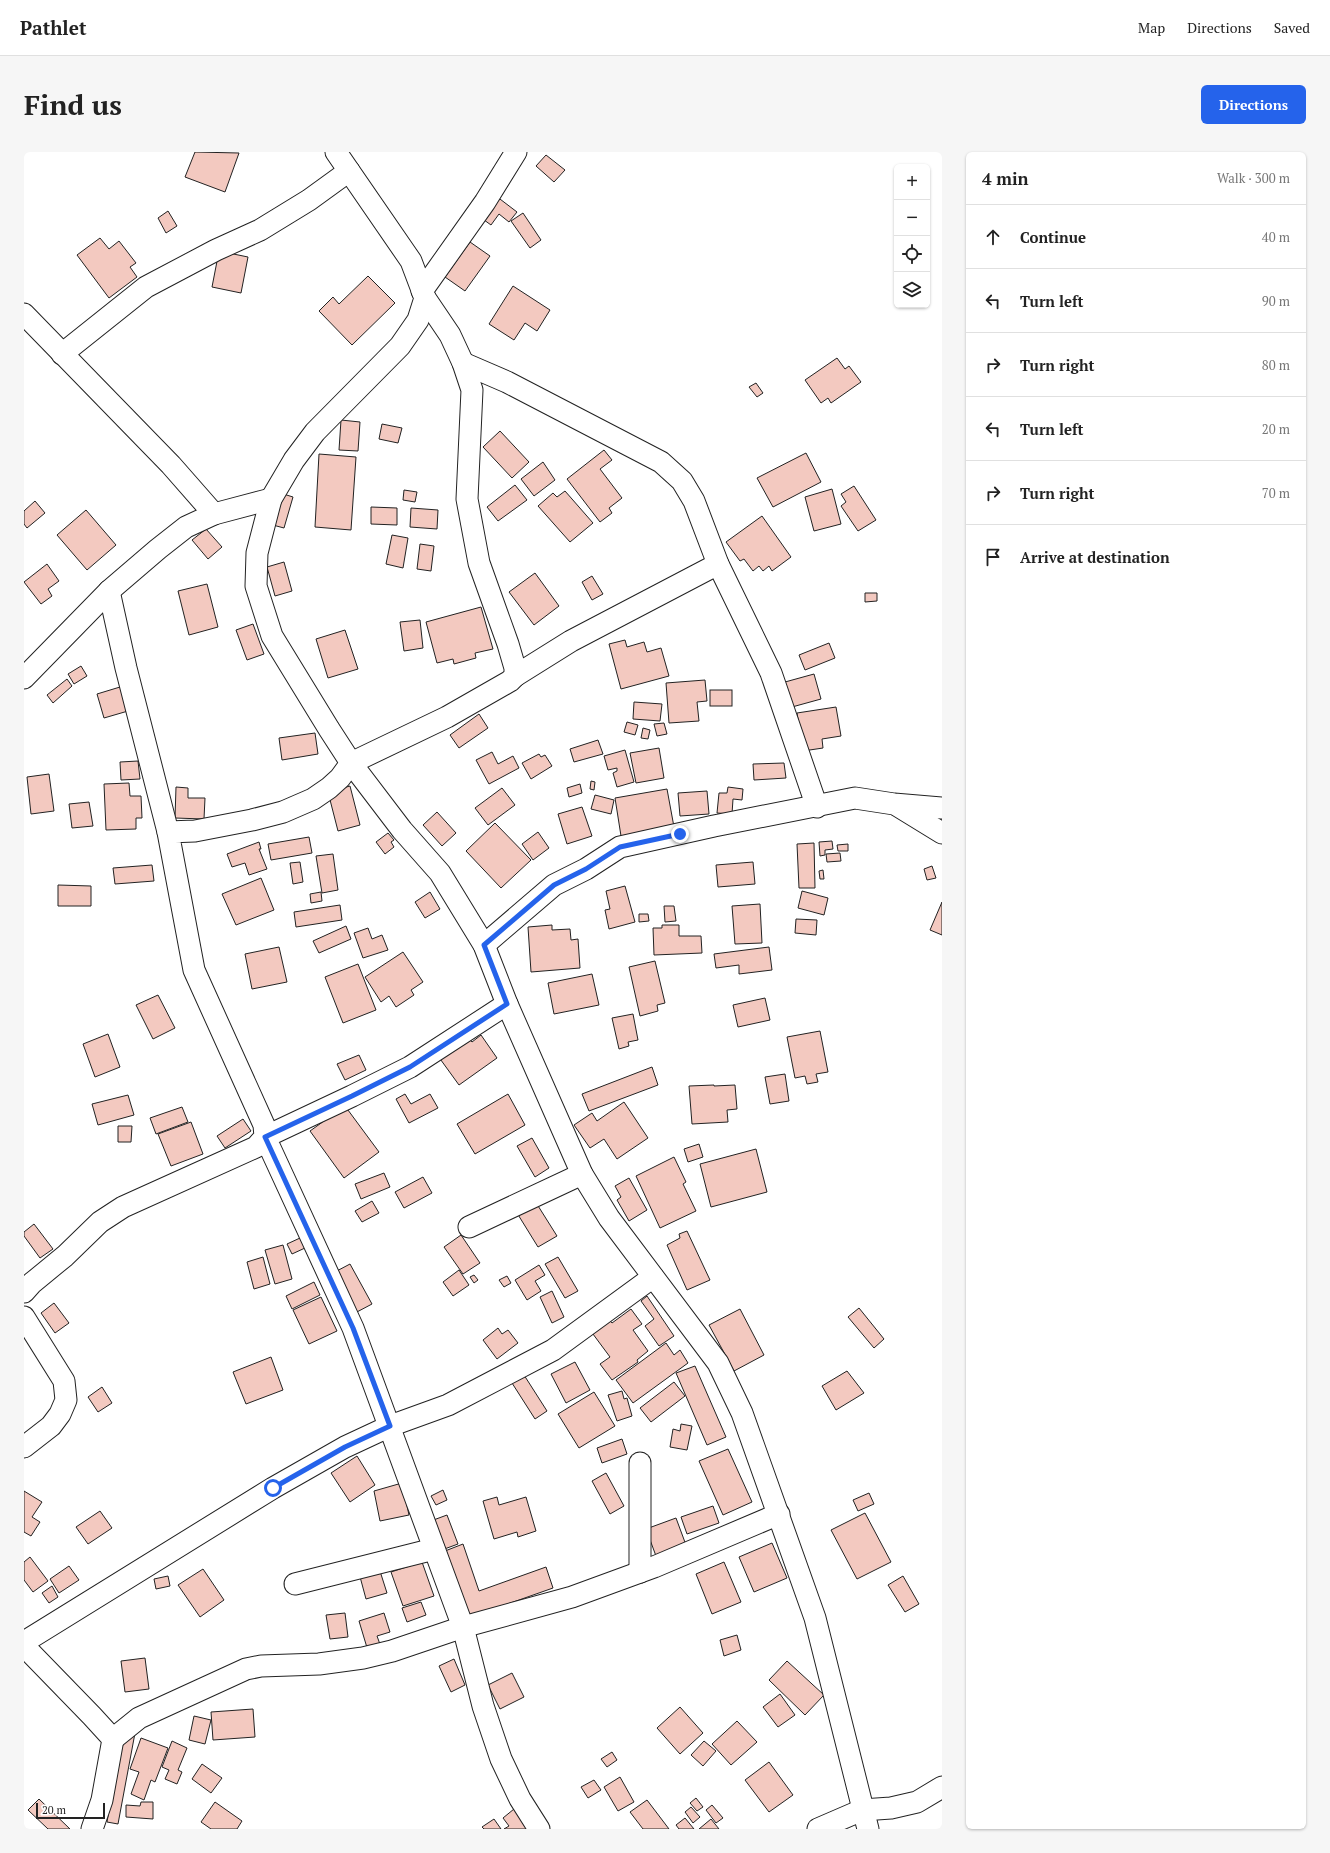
<!DOCTYPE html>
<html lang="en">
<head>
<meta charset="utf-8">
<style>
	:root { --surface:#fff; --page:#f6f6f6; --text:#222; --muted:#767676; --line:#e0e0e0; --accent:#2563eb }
	body { margin:0; font-family:"PT Serif",serif; background:var(--page); color:var(--text) }
	.controls { position:absolute; right:12px; top:12px; display:grid; overflow:hidden; border-radius:6px; box-shadow:0 1px 3px #0004 }
	.controls button { width:36px; height:36px; display:grid; place-items:center; padding:0; border:0; border-bottom:1px solid var(--line); background:var(--surface); color:var(--text); font:20px sans-serif }
	.scale { position:absolute; left:12px; bottom:10px; width:69px; box-sizing:border-box; padding-left:4px; border:2px solid #222; border-top:0; font-size:11px; line-height:14px; white-space:nowrap; color:#222; -webkit-text-stroke:3px #fff; paint-order:stroke }
	.stop { position:absolute; width:12px; height:12px; margin:-9px; border:3px solid #2563eb; border-radius:50%; background:#fff }
	.stop.end { background:#2563eb; border-color:#fff; box-shadow:0 1px 4px #0008 }
	.list { margin:0; padding:0; list-style:none }
	h2 { display:flex; justify-content:space-between; align-items:center; height:52px; margin:0; padding:0 16px; font-size:17px }
	h2 small { font-size:13px; font-weight:400; color:var(--muted) }
	.list li { display:grid; grid-template-columns:26px 1fr auto; gap:12px; align-items:center; box-sizing:border-box; height:64px; padding:0 16px; border-top:1px solid var(--line) }
	.list b { display:block; font-size:15px; white-space:nowrap }
	.list em { font-size:13px; font-style:normal; color:var(--muted) }
	.icon { flex:none; width:22px; height:22px; fill:none; stroke:currentColor; stroke-width:2; stroke-linecap:round; stroke-linejoin:round }
	.map { position:relative; flex:none; width:918px; height:1677px; overflow:hidden; border-radius:6px }
	header { display:flex; align-items:center; gap:24px; box-sizing:border-box; height:56px; padding:0 20px; background:var(--surface); border-bottom:1px solid var(--line) }
	header strong { font-size:19px }
	nav { display:flex; gap:22px; margin-inline-start:auto; font-size:14px }
	.intro { display:flex; align-items:center; justify-content:space-between; box-sizing:border-box; height:96px; padding:0 24px }
	h1 { margin:0; font-size:28px }
	.button { padding:10px 18px; border-radius:6px; background:var(--accent); color:#fff; font-size:14px; font-weight:700 }
	main { display:flex; gap:24px; padding:0 24px }
	aside { flex:1; background:var(--surface); border-radius:6px; box-shadow:0 1px 3px #0004 }
	.map>svg:first-child { display:block }
</style>
</head>
<body>
<header>
<strong>Pathlet</strong>
<nav><a>Map</a><a>Directions</a><a>Saved</a></nav>
</header>
<div class="intro"><h1>Find us</h1><a class="button">Directions</a></div>
<main>
<div class="map">
<svg width="918" height="1677" viewBox="0 0 918 1677">
	<rect width="100%" height="100%" fill="#fff"/>
	<g fill="#f3c9c0" stroke="#222">
		<polygon points="171,0 215,1 201,40 161,25"/>
		<polygon points="522,3 541,18 530,30 512,14"/>
		<polygon points="472,44 493,60 485,70 475,62 467,73 456,65"/>
		<polygon points="144,59 153,74 142,81 134,66"/>
		<polygon points="499,61 517,88 506,96 487,69"/>
		<polygon points="76,86 85,97 95,89 112,111 106,115 113,125 85,146 53,103"/>
		<polygon points="446,90 466,104 441,139 421,125"/>
		<polygon points="195,99 224,105 217,141 188,135"/>
		<polygon points="344,124 371,151 328,193 295,159 309,145 315,152"/>
		<polygon points="489,134 526,158 513,179 501,171 490,188 465,172"/>
		<polygon points="813,206 821,217 825,214 837,230 807,251 804,246 797,251 781,228"/>
		<polygon points="732,231 739,241 733,245 725,235"/>
		<polygon points="317,268 336,270 334,299 315,298"/>
		<polygon points="358,272 378,276 374,291 355,287"/>
		<polygon points="476,279 505,310 488,326 459,295"/>
		<polygon points="580,298 588,308 576,317 598,346 585,356 588,361 576,370 543,327"/>
		<polygon points="782,301 797,330 749,355 733,326"/>
		<polygon points="295,302 332,305 327,378 291,375"/>
		<polygon points="519,310 531,328 510,344 497,327"/>
		<polygon points="491,333 503,348 474,369 463,355"/>
		<polygon points="830,334 852,368 834,379 817,354 822,350 817,342"/>
		<polygon points="808,337 817,372 790,379 781,345"/>
		<polygon points="380,338 393,340 391,350 379,348"/>
		<polygon points="541,339 569,371 546,390 514,354 529,341 533,345"/>
		<polygon points="253,340 269,345 260,376 245,372"/>
		<polygon points="11,349 21,361 3,376 0,372 0,359"/>
		<polygon points="347,355 373,356 373,373 347,372"/>
		<polygon points="387,356 414,358 413,377 386,375"/>
		<polygon points="62,358 92,393 63,418 33,383"/>
		<polygon points="738,364 767,405 748,419 745,414 739,419 735,414 729,419 720,407 716,409 702,390"/>
		<polygon points="182,377 198,395 184,407 168,388"/>
		<polygon points="368,383 384,386 379,416 362,412"/>
		<polygon points="396,392 410,394 407,419 393,417"/>
		<polygon points="260,410 268,439 251,444 243,415"/>
		<polygon points="23,412 35,429 24,437 28,444 17,452 0,430"/>
		<polygon points="511,421 535,454 510,473 485,440"/>
		<polygon points="568,424 579,442 568,448 558,430"/>
		<polygon points="183,432 194,475 165,483 154,439"/>
		<polygon points="841,441 853,441 853,449 841,450"/>
		<polygon points="457,455 469,497 451,501 452,506 430,512 429,507 413,511 402,470"/>
		<polygon points="396,468 399,496 380,499 376,470"/>
		<polygon points="229,472 240,502 223,508 212,478"/>
		<polygon points="321,478 334,517 304,526 292,487"/>
		<polygon points="601,488 603,495 620,490 623,500 637,496 645,524 597,537 585,492"/>
		<polygon points="805,491 811,506 781,518 775,503"/>
		<polygon points="57,514 63,524 50,532 44,522"/>
		<polygon points="790,522 797,547 768,555 761,530"/>
		<polygon points="43,527 48,534 29,551 23,543"/>
		<polygon points="681,528 683,549 673,550 675,569 645,571 642,531"/>
		<polygon points="96,535 104,559 80,566 73,542"/>
		<rect x="686" y="538" width="22" height="16"/>
		<polygon points="610,550 638,552 636,569 609,567"/>
		<polygon points="812,555 817,584 798,587 799,596 779,599 773,561"/>
		<polygon points="455,562 464,576 435,596 426,583"/>
		<polygon points="603,570 614,573 611,583 600,580"/>
		<polygon points="640,571 643,582 633,584 630,572"/>
		<polygon points="619,576 626,578 624,587 617,586"/>
		<polygon points="291,581 294,602 258,608 255,586"/>
		<polygon points="574,588 579,602 550,610 546,597"/>
		<polygon points="635,596 640,626 612,631 606,601"/>
		<polygon points="601,598 610,630 593,635 589,621 593,619 593,616 584,618 580,604"/>
		<polygon points="468,600 474,612 489,604 495,616 465,632 452,608"/>
		<polygon points="515,602 517,605 521,603 528,614 507,627 498,611"/>
		<polygon points="114,609 116,627 97,628 96,610"/>
		<polygon points="760,611 762,626 730,628 729,612"/>
		<polygon points="25,622 30,659 7,662 3,625"/>
		<polygon points="567,629 571,630 570,638 566,637"/>
		<polygon points="105,631 106,644 117,644 118,666 112,666 112,677 82,678 80,632"/>
		<polygon points="556,632 558,641 545,645 543,636"/>
		<polygon points="326,634 336,673 314,679 304,640"/>
		<polygon points="152,635 164,636 164,646 181,646 180,667 151,666"/>
		<polygon points="704,635 719,637 718,648 709,647 708,662 693,661 695,641 703,641"/>
		<polygon points="478,636 491,653 464,673 451,656"/>
		<polygon points="643,637 650,675 597,684 591,646"/>
		<polygon points="683,639 685,662 656,664 654,641"/>
		<polygon points="571,643 590,648 587,662 567,657"/>
		<polygon points="65,650 69,674 48,676 45,652"/>
		<polygon points="558,655 568,684 543,692 534,662"/>
		<polygon points="413,660 432,681 418,694 399,673"/>
		<polygon points="471,671 507,708 477,736 442,699"/>
		<polygon points="514,680 525,696 509,708 498,692"/>
		<polygon points="364,681 370,688 367,690 370,695 361,702 352,690"/>
		<polygon points="285,685 288,701 247,708 244,692"/>
		<polygon points="808,689 809,697 801,698 801,703 796,704 795,690"/>
		<polygon points="235,690 237,697 235,697 243,717 225,723 221,711 208,715 203,702"/>
		<polygon points="790,691 791,736 775,736 773,692"/>
		<polygon points="824,692 824,699 814,699 813,693"/>
		<polygon points="816,701 817,709 803,710 802,702"/>
		<polygon points="309,702 314,738 298,741 292,704"/>
		<polygon points="276,710 279,730 269,732 266,711"/>
		<polygon points="729,710 731,732 694,735 692,713"/>
		<polygon points="128,713 130,729 91,732 89,716"/>
		<polygon points="908,714 912,726 903,728 900,717"/>
		<polygon points="799,718 800,727 796,727 795,719"/>
		<polygon points="237,726 250,758 212,773 198,742"/>
		<polygon points="34,733 67,734 67,754 34,754"/>
		<polygon points="601,734 611,770 585,777 581,758 586,757 582,739"/>
		<polygon points="778,739 804,746 800,763 774,756"/>
		<polygon points="297,740 298,749 287,751 286,742"/>
		<polygon points="406,740 416,757 401,766 391,750"/>
		<polygon points="918,750 918,783 906,778"/>
		<polygon points="736,752 738,791 711,792 708,754"/>
		<polygon points="316,753 318,768 272,775 270,760"/>
		<polygon points="640,754 650,754 652,769 641,770"/>
		<polygon points="615,762 624,762 625,769 615,770"/>
		<polygon points="772,767 793,768 792,783 771,781"/>
		<polygon points="528,773 528,778 546,777 547,788 554,787 556,816 507,820 504,775"/>
		<polygon points="638,773 655,773 655,784 677,784 678,801 630,803 629,776 638,776"/>
		<polygon points="322,774 327,787 295,801 289,789"/>
		<polygon points="344,776 348,787 358,783 364,798 339,806 330,781"/>
		<polygon points="255,795 263,830 228,837 221,802"/>
		<polygon points="745,795 748,818 715,822 715,813 692,816 690,802"/>
		<polygon points="379,800 399,830 387,838 390,843 372,855 365,844 357,850 341,825"/>
		<polygon points="631,809 641,851 633,853 634,859 616,864 605,815"/>
		<polygon points="334,812 352,858 319,871 301,825"/>
		<polygon points="568,822 575,853 530,862 524,831"/>
		<polygon points="134,843 151,876 129,887 112,853"/>
		<polygon points="741,846 746,868 714,875 709,853"/>
		<polygon points="609,862 614,888 604,890 605,894 595,897 588,866"/>
		<polygon points="796,879 804,920 792,922 794,930 783,932 781,924 771,926 763,885"/>
		<polygon points="84,882 96,915 71,925 59,892"/>
		<polygon points="457,883 473,906 435,933 414,904 443,884 448,890"/>
		<polygon points="335,903 342,918 321,928 313,912"/>
		<polygon points="628,915 634,933 565,959 558,942"/>
		<polygon points="761,922 765,949 746,952 741,925"/>
		<polygon points="690,933 690,934 711,933 713,957 703,958 704,970 668,972 665,934"/>
		<polygon points="381,942 387,952 406,942 414,956 385,971 372,947"/>
		<polygon points="484,942 501,973 451,1002 433,972"/>
		<polygon points="104,943 110,963 74,973 68,952"/>
		<polygon points="600,950 624,986 593,1007 580,987 566,996 550,973 568,961 573,969"/>
		<polygon points="321,954 355,1000 320,1026 286,979"/>
		<polygon points="158,955 164,970 132,982 126,966"/>
		<polygon points="219,967 227,979 201,996 193,984"/>
		<polygon points="167,970 179,1002 147,1014 134,982"/>
		<polygon points="94,974 108,974 107,990 94,990"/>
		<polygon points="508,986 525,1016 511,1025 493,994"/>
		<polygon points="675,992 679,1005 664,1010 660,997"/>
		<polygon points="732,997 743,1040 687,1055 676,1012"/>
		<polygon points="650,1005 662,1030 659,1032 672,1059 636,1076 612,1024"/>
		<polygon points="360,1021 366,1035 337,1047 331,1032"/>
		<polygon points="399,1025 408,1041 380,1056 371,1040"/>
		<polygon points="605,1026 623,1058 605,1069 593,1048 597,1045 591,1034"/>
		<polygon points="348,1049 355,1061 338,1070 331,1059"/>
		<polygon points="511,1049 533,1084 514,1095 493,1061"/>
		<polygon points="10,1072 29,1097 16,1106 0,1084 0,1080"/>
		<polygon points="663,1079 686,1128 663,1138 643,1093 656,1086 655,1082"/>
		<polygon points="437,1083 456,1111 439,1122 420,1095"/>
		<polygon points="276,1086 281,1096 268,1102 263,1092"/>
		<polygon points="259,1093 268,1127 251,1132 241,1098"/>
		<polygon points="239,1105 246,1132 230,1137 223,1110"/>
		<polygon points="534,1105 554,1139 541,1146 521,1112"/>
		<polygon points="326,1112 348,1152 331,1161 309,1121"/>
		<polygon points="515,1113 521,1123 511,1129 517,1139 503,1148 491,1128"/>
		<polygon points="435,1118 445,1133 429,1144 419,1130"/>
		<polygon points="450,1123 454,1128 450,1131 446,1125"/>
		<polygon points="483,1124 487,1131 480,1135 475,1128"/>
		<polygon points="290,1130 296,1143 268,1157 262,1144"/>
		<polygon points="528,1139 540,1165 528,1171 516,1145"/>
		<polygon points="623,1144 650,1184 635,1194 621,1174 630,1167 617,1149"/>
		<polygon points="297,1145 313,1179 285,1192 269,1158"/>
		<polygon points="30,1151 45,1171 31,1181 17,1161"/>
		<polygon points="835,1156 860,1187 850,1196 824,1165"/>
		<polygon points="607,1157 618,1172 609,1178 624,1199 613,1208 614,1210 588,1228 576,1212 586,1205 566,1178 583,1165 588,1171"/>
		<polygon points="716,1157 740,1203 710,1219 685,1173"/>
		<polygon points="474,1176 478,1182 484,1178 494,1191 473,1207 459,1188"/>
		<polygon points="642,1191 650,1203 656,1198 664,1211 609,1251 592,1228"/>
		<polygon points="247,1205 259,1238 222,1252 209,1220"/>
		<polygon points="551,1210 566,1238 542,1251 527,1222"/>
		<polygon points="671,1214 702,1285 683,1293 652,1221"/>
		<polygon points="823,1219 840,1241 812,1258 798,1234"/>
		<polygon points="500,1223 523,1259 511,1267 488,1231"/>
		<polygon points="650,1230 661,1244 627,1270 616,1256"/>
		<polygon points="78,1235 88,1251 74,1260 64,1245"/>
		<polygon points="598,1239 600,1247 603,1246 608,1264 593,1269 584,1243"/>
		<polygon points="570,1240 591,1274 555,1296 534,1262"/>
		<polygon points="657,1272 668,1274 663,1298 646,1295 649,1277 656,1279"/>
		<polygon points="598,1287 603,1302 578,1311 573,1296"/>
		<polygon points="704,1297 728,1350 699,1363 675,1309"/>
		<polygon points="333,1304 351,1333 326,1350 307,1321"/>
		<polygon points="582,1321 600,1354 586,1362 568,1329"/>
		<polygon points="378,1331 385,1363 356,1369 350,1339"/>
		<polygon points="419,1338 423,1348 412,1353 407,1344"/>
		<polygon points="0,1339 18,1350 8,1365 16,1370 7,1384 0,1380"/>
		<polygon points="845,1341 850,1352 834,1359 829,1348"/>
		<polygon points="473,1345 475,1353 502,1345 512,1379 494,1385 493,1380 470,1387 459,1349"/>
		<polygon points="689,1354 695,1371 663,1382 657,1365"/>
		<polygon points="76,1359 88,1376 64,1392 52,1375"/>
		<polygon points="841,1361 867,1410 833,1427 807,1378"/>
		<polygon points="423,1363 434,1392 415,1399 404,1370"/>
		<polygon points="652,1366 662,1393 632,1404 622,1377"/>
		<polygon points="748,1391 763,1426 730,1440 715,1405"/>
		<polygon points="439,1392 455,1439 522,1415 529,1436 444,1466 421,1399"/>
		<polygon points="6,1405 24,1429 9,1440 0,1428 0,1410"/>
		<polygon points="398,1410 410,1444 379,1454 367,1420"/>
		<polygon points="700,1410 717,1450 688,1462 672,1422"/>
		<polygon points="45,1414 55,1428 35,1441 26,1427"/>
		<polygon points="355,1416 363,1441 342,1447 335,1421"/>
		<polygon points="179,1417 200,1448 176,1465 154,1433"/>
		<polygon points="144,1424 146,1434 132,1437 130,1427"/>
		<polygon points="879,1424 895,1452 881,1460 864,1433"/>
		<polygon points="28,1434 34,1445 25,1451 18,1441"/>
		<polygon points="397,1450 402,1463 383,1470 378,1456"/>
		<polygon points="321,1461 324,1485 306,1487 302,1463"/>
		<polygon points="360,1461 366,1480 353,1484 357,1495 344,1499 335,1469"/>
		<polygon points="713,1483 717,1498 700,1504 696,1488"/>
		<polygon points="121,1506 125,1537 101,1540 97,1509"/>
		<polygon points="430,1507 441,1533 427,1540 415,1514"/>
		<polygon points="763,1509 800,1543 781,1563 745,1528"/>
		<polygon points="488,1521 500,1545 476,1557 464,1533"/>
		<polygon points="756,1542 771,1563 754,1575 739,1555"/>
		<polygon points="656,1555 679,1581 656,1602 633,1576"/>
		<polygon points="229,1557 231,1585 189,1588 187,1560"/>
		<polygon points="170,1564 187,1568 181,1592 165,1588"/>
		<polygon points="713,1569 733,1590 707,1613 688,1592"/>
		<polygon points="99,1579 111,1581 94,1672 83,1670"/>
		<polygon points="117,1586 144,1596 131,1630 127,1628 120,1648 107,1642 115,1620 106,1617"/>
		<polygon points="148,1589 163,1596 154,1618 158,1620 153,1632 141,1627 145,1618 138,1615"/>
		<polygon points="680,1589 692,1599 679,1614 667,1603"/>
		<polygon points="588,1600 593,1608 583,1615 577,1607"/>
		<polygon points="745,1610 769,1643 745,1660 721,1628"/>
		<polygon points="178,1612 198,1626 187,1641 168,1627"/>
		<polygon points="596,1625 610,1650 594,1659 580,1635"/>
		<polygon points="570,1628 577,1638 564,1646 557,1635"/>
		<polygon points="672,1646 679,1655 673,1659 666,1651"/>
		<polygon points="15,1647 46,1677 24,1677 4,1658"/>
		<polygon points="623,1648 645,1677 619,1677 606,1660"/>
		<polygon points="117,1650 129,1650 129,1667 102,1665 102,1653 116,1654"/>
		<polygon points="191,1650 218,1669 213,1677 187,1677 177,1670"/>
		<polygon points="688,1653 699,1666 692,1671 682,1658"/>
		<polygon points="667,1655 676,1665 669,1671 661,1660"/>
		<polygon points="490,1657 504,1677 480,1677 485,1674 479,1666"/>
		<polygon points="661,1666 670,1677 655,1677 652,1673"/>
		<polygon points="470,1667 477,1677 460,1677 458,1675"/>
		<polygon points="687,1667 695,1677 675,1677"/>
	</g>
	<g fill="none" stroke-linecap="round" stroke-linejoin="round">
		<defs>
			<g id="minor">
				<polyline points="312,0 387,109 401,146 394,168 376,194 291,280 270,308 247,347 233,401 232,434 248,484 305,577 327,611 378,678 416,721 460,793 483,852 558,1022 585,1066 694,1211 718,1261 791,1466 844,1677"/>
				<polyline points="398,139 461,50 492,0"/>
				<polyline points="0,162 147,313 190,362"/>
				<polyline points="38,202 122,135 192,98 236,78 285,48 325,19"/>
				<polyline points="439,211 483,230 637,310 658,329 670,349 694,412 747,521 793,655"/>
				<polyline points="85,439 102,516 144,680"/>
				<polyline points="491,524 547,489 694,412"/>
				<polyline points="0,526 85,439 134,397 162,375 190,362 247,347"/>
				<polyline points="874,654 918,681"/>
				<polyline points="460,793 530,733 562,717 596,695 690,674 831,646 870,652 918,656"/>
				<polyline points="483,852 386,915 328,944 241,985 329,1176 439,1475 459,1554 477,1607 496,1647 515,1677"/>
				<polyline points="445,1075 558,1022"/>
				<polyline points="0,1140 8,1131 41,1104 76,1070 99,1055 232,995 241,985 240,973 170,818 144,680 171,679 228,668 259,660 289,647 305,636 316,626 327,611 423,565 486,529 491,524 491,516 484,492 455,411 443,347 448,238 439,211 426,183 401,146"/>
				<polyline points="0,1165 40,1229 42,1248 36,1262 27,1274 0,1295"/>
				<polyline points="616,1420 616,1311"/>
				<polyline points="271,1432 410,1397"/>
				<polyline points="0,1490 249,1336 321,1295 366,1274 424,1253 529,1198 629,1125"/>
				<polyline points="0,1494 68,1564 89,1587 78,1648 68,1677"/>
				<polyline points="89,1587 115,1566 222,1517 237,1514 295,1512 339,1506 368,1499 439,1475 548,1445 630,1415 755,1362"/>
				<polyline points="794,1677 838,1658 867,1656 893,1650 918,1635"/>
			</g>
		</defs>
		<use href="#minor" stroke="#222" stroke-width="23"/>
		<use href="#minor" stroke="#fff" stroke-width="21"/>
	</g>
	<g fill="none" stroke-linecap="round" stroke-linejoin="round">
		<polyline stroke="#2563eb" stroke-width="5" points="249,1336 321,1295 366,1274 329,1176 241,985 328,944 386,915 483,852 460,793 530,733 562,717 596,695 656,682"/>
	</g>
</svg>
<div class="controls">
<button>+</button>
<button>−</button>
<button><svg class="icon" aria-label="locate" viewBox="0 0 24 24"><circle cx="12" cy="12" r="6"/><path d="M12 2v4M12 18v4M2 12h4M18 12h4"/></svg></button>
<button><svg class="icon" aria-label="layers" viewBox="0 0 24 24"><path d="M12 4l9 5-9 5-9-5zM3 14l9 5 9-5"/></svg></button>
</div>
<div class="scale">20 m</div>
<div class="stop" style="left:249px;top:1336px"></div>
<div class="stop end" style="left:656px;top:682px"></div>
</div>
<aside>
<h2>4 min<small>Walk · 300 m</small></h2>
<ul class="list">
<li><svg class="icon" aria-label="ahead" viewBox="0 0 24 24"><path d="M12 20V5M6 11l6-6 6 6"/></svg><div><b>Continue</b></div><em>40 m</em></li>
<li><svg class="icon" aria-label="left" viewBox="0 0 24 24"><path d="M17 20v-9H6M10 6l-5 5 5 5"/></svg><div><b>Turn left</b></div><em>90 m</em></li>
<li><svg class="icon" aria-label="right" viewBox="0 0 24 24"><path d="M7 20v-9h11M14 6l5 5-5 5"/></svg><div><b>Turn right</b></div><em>80 m</em></li>
<li><svg class="icon" aria-label="left" viewBox="0 0 24 24"><path d="M17 20v-9H6M10 6l-5 5 5 5"/></svg><div><b>Turn left</b></div><em>20 m</em></li>
<li><svg class="icon" aria-label="right" viewBox="0 0 24 24"><path d="M7 20v-9h11M14 6l5 5-5 5"/></svg><div><b>Turn right</b></div><em>70 m</em></li>
<li><svg class="icon" aria-label="arrive" viewBox="0 0 24 24"><path d="M6 21V4h12l-3 4 3 4H6"/></svg><div><b>Arrive at destination</b></div></li>
</ul>
</aside>
</main>
</body>
</html>
